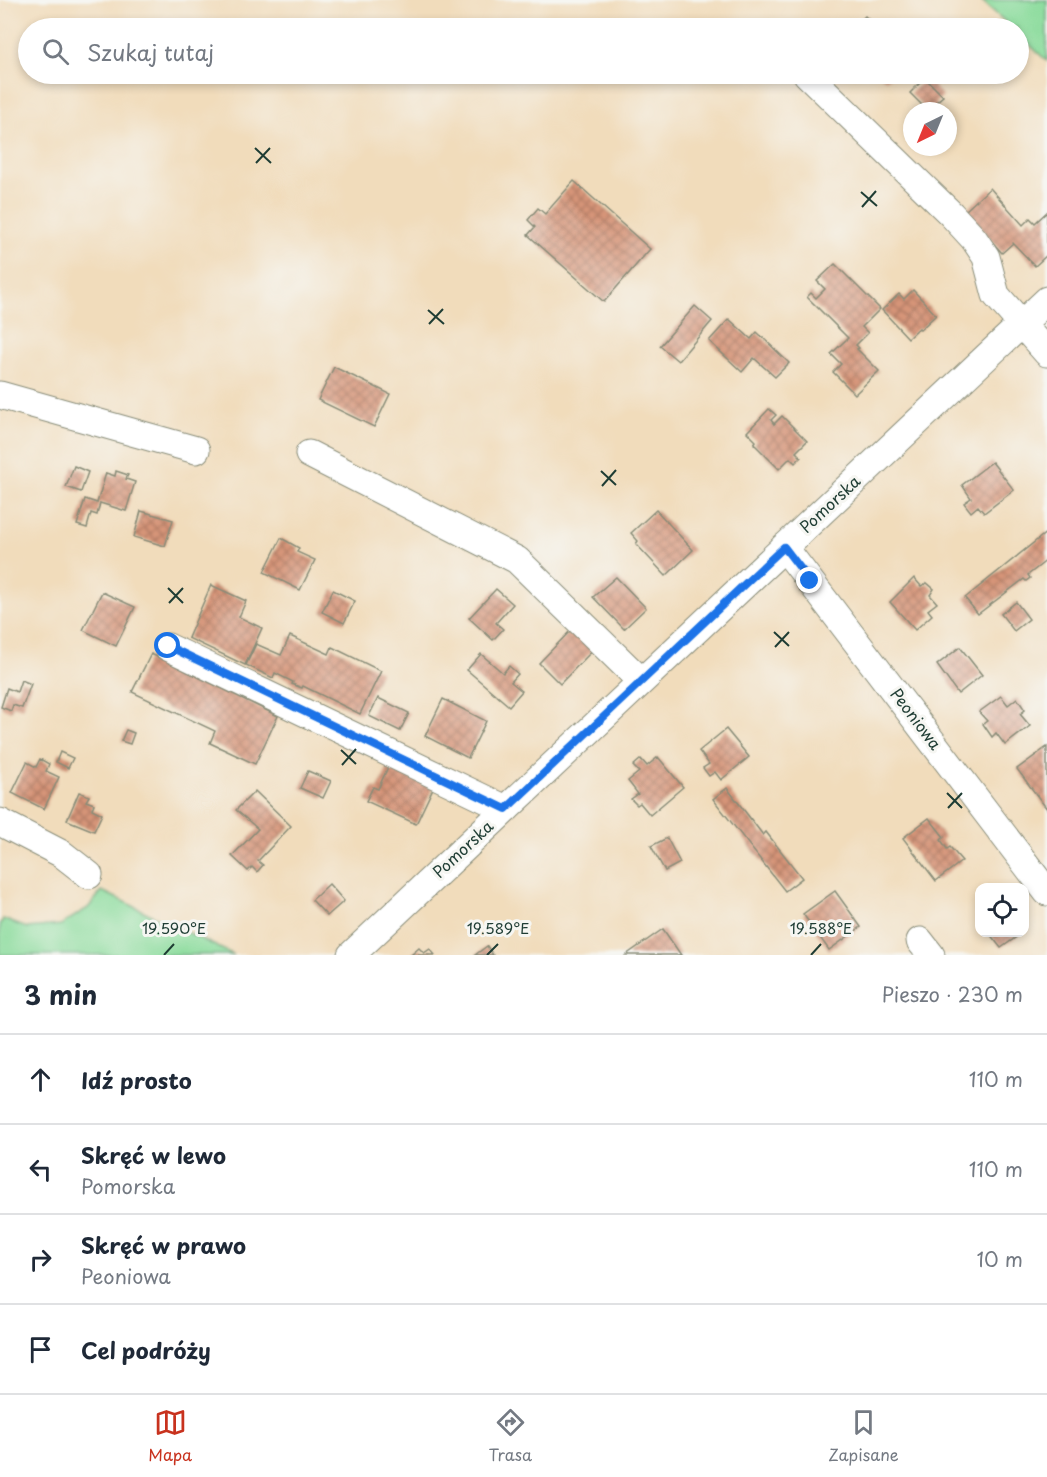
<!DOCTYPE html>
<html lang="pl">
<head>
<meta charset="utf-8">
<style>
	:root { --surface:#fff; --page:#f2f2f3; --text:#1f2937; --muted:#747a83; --line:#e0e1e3; --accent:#c8321e }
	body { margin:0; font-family:"Playpen Sans",sans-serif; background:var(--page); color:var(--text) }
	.controls { position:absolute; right:18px; bottom:18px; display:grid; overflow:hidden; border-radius:12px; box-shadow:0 3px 9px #0003 }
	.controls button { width:54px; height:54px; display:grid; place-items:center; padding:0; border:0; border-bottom:2px solid var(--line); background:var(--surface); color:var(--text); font:30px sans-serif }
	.compass { position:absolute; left:903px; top:102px; width:54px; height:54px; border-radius:50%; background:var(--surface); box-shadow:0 3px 9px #0003; rotate:223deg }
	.stop { position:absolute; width:18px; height:18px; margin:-14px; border:4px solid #1a73e8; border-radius:50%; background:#fff }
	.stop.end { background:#1a73e8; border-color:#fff; box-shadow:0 2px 6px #0008 }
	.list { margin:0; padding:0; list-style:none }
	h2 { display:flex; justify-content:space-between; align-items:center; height:78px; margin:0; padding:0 24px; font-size:26px }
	h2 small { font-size:20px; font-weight:400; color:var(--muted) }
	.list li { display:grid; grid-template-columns:39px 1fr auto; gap:18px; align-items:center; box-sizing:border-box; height:90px; padding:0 24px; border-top:2px solid var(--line) }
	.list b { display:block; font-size:22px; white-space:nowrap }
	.list p { margin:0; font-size:20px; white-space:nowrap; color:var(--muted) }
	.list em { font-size:20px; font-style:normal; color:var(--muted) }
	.icon { flex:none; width:33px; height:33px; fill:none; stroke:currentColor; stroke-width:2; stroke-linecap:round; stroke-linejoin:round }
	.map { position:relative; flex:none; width:1047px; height:955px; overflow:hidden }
	.search { position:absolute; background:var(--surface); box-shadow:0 3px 9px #0003; left:18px; right:18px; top:18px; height:66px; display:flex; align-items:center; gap:15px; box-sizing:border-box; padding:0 21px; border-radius:33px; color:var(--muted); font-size:22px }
	.sheet { height:438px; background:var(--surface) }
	nav { display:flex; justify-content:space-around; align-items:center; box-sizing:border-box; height:84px; border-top:2px solid var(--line); background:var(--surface); font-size:16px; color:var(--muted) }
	nav a { display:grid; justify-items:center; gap:3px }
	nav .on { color:var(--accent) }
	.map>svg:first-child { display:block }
</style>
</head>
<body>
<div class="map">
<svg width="1047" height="955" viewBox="0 0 1047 955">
	<defs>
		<pattern id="building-cross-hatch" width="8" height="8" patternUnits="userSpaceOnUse" patternTransform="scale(1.5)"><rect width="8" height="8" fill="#d69478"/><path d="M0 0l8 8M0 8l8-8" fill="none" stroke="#ad7a63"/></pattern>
	</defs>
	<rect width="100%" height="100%" fill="#f6f6f2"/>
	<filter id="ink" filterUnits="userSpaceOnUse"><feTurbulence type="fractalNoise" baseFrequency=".0167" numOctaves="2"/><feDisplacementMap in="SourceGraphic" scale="12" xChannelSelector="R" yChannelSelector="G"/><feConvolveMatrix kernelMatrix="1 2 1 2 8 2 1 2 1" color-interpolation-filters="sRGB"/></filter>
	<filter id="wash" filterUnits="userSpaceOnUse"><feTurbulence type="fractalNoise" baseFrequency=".008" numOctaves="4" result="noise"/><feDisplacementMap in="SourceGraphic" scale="24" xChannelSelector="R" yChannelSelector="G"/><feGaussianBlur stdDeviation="1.35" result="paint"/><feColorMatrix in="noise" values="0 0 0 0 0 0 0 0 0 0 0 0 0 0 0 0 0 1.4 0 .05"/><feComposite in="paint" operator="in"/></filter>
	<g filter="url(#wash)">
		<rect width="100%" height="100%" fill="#f1dcbb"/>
		<g fill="#8adb9b" stroke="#548c68" stroke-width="1.5">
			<polygon points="981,0 1047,0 1047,61 1019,35 1018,28 1012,28"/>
			<polygon points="102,891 234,955 0,955 0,925 3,919 27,928 61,925 88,908"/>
		</g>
		<g id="blocks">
			<g fill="url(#building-cross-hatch)">
				<polygon points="865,16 878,28 853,28"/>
				<polygon points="880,74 892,74 886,80"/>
				<polygon points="925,78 943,96 935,103 938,106 933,111 918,111 922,105 910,93"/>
				<polygon points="574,181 650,249 604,302 528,235 535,227 528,220 538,208 545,214"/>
				<polygon points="990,188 1023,225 1030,218 1035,223 1047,212 1047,255 1035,266 1013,243 1002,253 965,211"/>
				<polygon points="835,264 880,309 862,327 868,333 856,345 859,348 857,349 879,371 855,394 833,372 841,364 831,354 848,338 807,297 811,293 816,298 825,289 817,281"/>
				<polygon points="913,290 936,315 920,330 919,328 908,338 882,310 899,294 904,299"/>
				<polygon points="695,306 712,321 678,361 660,346"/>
				<polygon points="729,319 751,339 757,332 789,363 775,377 754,358 742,372 709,341"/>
				<polygon points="334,367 390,394 374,427 318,400"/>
				<polygon points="769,409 776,415 771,420 774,424 782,416 807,441 796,452 801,457 795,463 790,458 779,469 754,444 756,441 747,432"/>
				<polygon points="992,462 1014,490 984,513 978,506 971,512 964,503 971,498 962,485"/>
				<polygon points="74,466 88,472 81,492 66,487"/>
				<polygon points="116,471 128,475 126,479 135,482 126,511 100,503 97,515 91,513 87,528 77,525 85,499 97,503 106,473 115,476"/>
				<polygon points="656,510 693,550 666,576 636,544 638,541 631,533"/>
				<polygon points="141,511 173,520 165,546 134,537"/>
				<polygon points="1047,532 1047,560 1028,575 1030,578 1026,581 1024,579 978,614 965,598"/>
				<polygon points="281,538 299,548 297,552 315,560 300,590 264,572"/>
				<polygon points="616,577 646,608 624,629 593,597"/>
				<polygon points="914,578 921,586 927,583 934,589 930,595 937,603 928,610 932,615 915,630 890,602"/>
				<polygon points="211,585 246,601 239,617 262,628 245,665 188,638"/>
				<polygon points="496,589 513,604 496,623 503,629 493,640 469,618"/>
				<polygon points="333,590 355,601 344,623 322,612"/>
				<polygon points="102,592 135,607 116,646 83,630"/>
				<polygon points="1016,602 1029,619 1014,631 1001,614"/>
				<polygon points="572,629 593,650 560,684 539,663"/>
				<polygon points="290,636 329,654 332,647 381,671 360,714 303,686 302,688 292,684 293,682 275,673 273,678 246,665 256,644 281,655"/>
				<polygon points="960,647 982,675 958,694 937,665"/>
				<polygon points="151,654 278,716 255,764 210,743 215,731 132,692"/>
				<polygon points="481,654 503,673 509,666 518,674 511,682 522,691 509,706 467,670"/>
				<polygon points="21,680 31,684 22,708 13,705 11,711 1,707 7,688 17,692"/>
				<polygon points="1001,696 1008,705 1017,698 1025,710 1020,714 1030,726 1005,745 996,733 992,737 983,724 987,721 979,712"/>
				<polygon points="378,698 409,713 400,731 369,716"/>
				<polygon points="443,699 486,721 468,758 425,736"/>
				<polygon points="726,729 749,757 721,780 715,772 709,776 703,768 709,764 699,751"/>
				<polygon points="126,730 134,733 130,744 121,741"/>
				<polygon points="1047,747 1047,809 1017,769"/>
				<polygon points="60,752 73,758 68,768 56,762"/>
				<polygon points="658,757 683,787 650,815 640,803 637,805 631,799 638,794 628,781 639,772 633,766 641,759 647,766"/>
				<polygon points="40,759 49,764 46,771 59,777 44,809 12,793 27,762 36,767"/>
				<polygon points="388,767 433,788 416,824 366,801 373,787 378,789"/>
				<polygon points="308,771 331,781 323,798 300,788"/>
				<polygon points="727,788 763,835 766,832 802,878 785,891 713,799"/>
				<polygon points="255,791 291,826 258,861 263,865 257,872 252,867 248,871 232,856 258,829 236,810"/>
				<polygon points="79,792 89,796 86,801 94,804 92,809 102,814 94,831 67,820"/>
				<polygon points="929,818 944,837 941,840 947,849 950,847 962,861 936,881 903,838"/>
				<polygon points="667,838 680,863 665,871 651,846"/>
				<polygon points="329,884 344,901 327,916 312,900"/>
				<polygon points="835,891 861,927 829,950 803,914"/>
				<polygon points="663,929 681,955 626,955"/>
				<polygon points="989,933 1022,933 1001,948"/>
				<polygon points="487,946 493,955 475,955"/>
				<polygon points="419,948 424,953 430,949 435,955 411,955"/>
			</g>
		</g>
	</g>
	<g filter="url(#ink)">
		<use href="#blocks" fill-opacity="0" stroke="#888c78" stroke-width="1.5"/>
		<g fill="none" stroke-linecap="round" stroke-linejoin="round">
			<defs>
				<g id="minor">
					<polyline points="807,74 951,214 974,239 986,257 996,295 1047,353"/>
					<polyline points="0,395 196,450"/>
					<polyline points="309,454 517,560 641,681"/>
					<polyline points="784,547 1047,892"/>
					<polyline points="168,647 506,809"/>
					<polyline points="0,822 62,854 89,875"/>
					<polyline points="920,941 931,955"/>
					<polyline points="351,955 1047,300"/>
				</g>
			</defs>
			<use href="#minor" stroke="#888c78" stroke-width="29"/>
			<use href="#minor" stroke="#fff" stroke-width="27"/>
		</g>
	</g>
	<g fill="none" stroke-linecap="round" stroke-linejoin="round" filter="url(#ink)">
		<polyline stroke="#1a73e8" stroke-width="8" points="168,646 506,809 784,547 810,581"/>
	</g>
	<path fill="none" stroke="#1f3d34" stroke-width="2" d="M255 148 271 163M256 163 270 148M861 192 877 206M862 207 876 191M428 310 444 324M429 324 443 309M601 471 616 485M602 486 616 470M168 588 183 603M169 603 183 588M774 632 789 646M775 647 789 632M341 750 356 764M342 765 356 749M947 793 962 808M948 808 962 793M164 955 174 944M487 955 498 944M811 955 821 944"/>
	<g text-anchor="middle" stroke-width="6" stroke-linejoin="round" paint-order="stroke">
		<g font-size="16" fill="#1f3d34" stroke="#f6f6f2">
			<text transform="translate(830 504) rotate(-43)" y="6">Pomorska</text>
			<text transform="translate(916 719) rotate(53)" y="6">Peoniowa</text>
			<text transform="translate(463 849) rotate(-43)" y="6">Pomorska</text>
		</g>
	</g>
	<g font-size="15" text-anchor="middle" fill="#1f3d34" stroke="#f6f6f2" stroke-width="6" stroke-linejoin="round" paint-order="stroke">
		<text x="174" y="934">19.590°E</text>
		<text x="498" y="934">19.589°E</text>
		<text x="821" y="934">19.588°E</text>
	</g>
</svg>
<div class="controls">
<button><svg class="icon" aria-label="locate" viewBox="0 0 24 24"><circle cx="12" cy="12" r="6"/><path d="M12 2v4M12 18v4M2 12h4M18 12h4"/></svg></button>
</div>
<svg class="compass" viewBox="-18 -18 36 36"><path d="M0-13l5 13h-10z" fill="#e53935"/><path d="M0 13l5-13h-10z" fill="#747a83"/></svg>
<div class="stop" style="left:168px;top:646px"></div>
<div class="stop end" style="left:810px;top:581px"></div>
<div class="search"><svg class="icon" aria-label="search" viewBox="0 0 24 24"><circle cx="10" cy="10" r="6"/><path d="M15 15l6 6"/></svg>Szukaj tutaj</div>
</div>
<section class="sheet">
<h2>3 min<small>Pieszo · 230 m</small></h2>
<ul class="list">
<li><svg class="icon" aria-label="ahead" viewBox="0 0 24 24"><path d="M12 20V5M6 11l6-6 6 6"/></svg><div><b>Idź prosto</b></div><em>110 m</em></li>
<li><svg class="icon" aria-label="left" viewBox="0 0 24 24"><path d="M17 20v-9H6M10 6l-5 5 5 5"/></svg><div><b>Skręć w lewo</b><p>Pomorska</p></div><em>110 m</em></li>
<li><svg class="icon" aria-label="right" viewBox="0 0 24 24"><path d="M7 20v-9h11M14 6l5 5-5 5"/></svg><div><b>Skręć w prawo</b><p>Peoniowa</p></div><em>10 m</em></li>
<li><svg class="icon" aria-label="arrive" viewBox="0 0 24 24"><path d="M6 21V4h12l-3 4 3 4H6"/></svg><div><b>Cel podróży</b></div></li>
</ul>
</section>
<nav>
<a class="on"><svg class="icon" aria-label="map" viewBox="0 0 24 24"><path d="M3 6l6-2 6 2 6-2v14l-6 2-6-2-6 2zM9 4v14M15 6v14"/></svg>Mapa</a>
<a><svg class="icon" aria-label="directions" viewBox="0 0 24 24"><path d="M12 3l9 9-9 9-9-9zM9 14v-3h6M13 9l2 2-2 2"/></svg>Trasa</a>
<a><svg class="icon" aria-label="saved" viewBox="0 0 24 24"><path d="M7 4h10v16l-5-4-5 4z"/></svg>Zapisane</a>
</nav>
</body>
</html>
